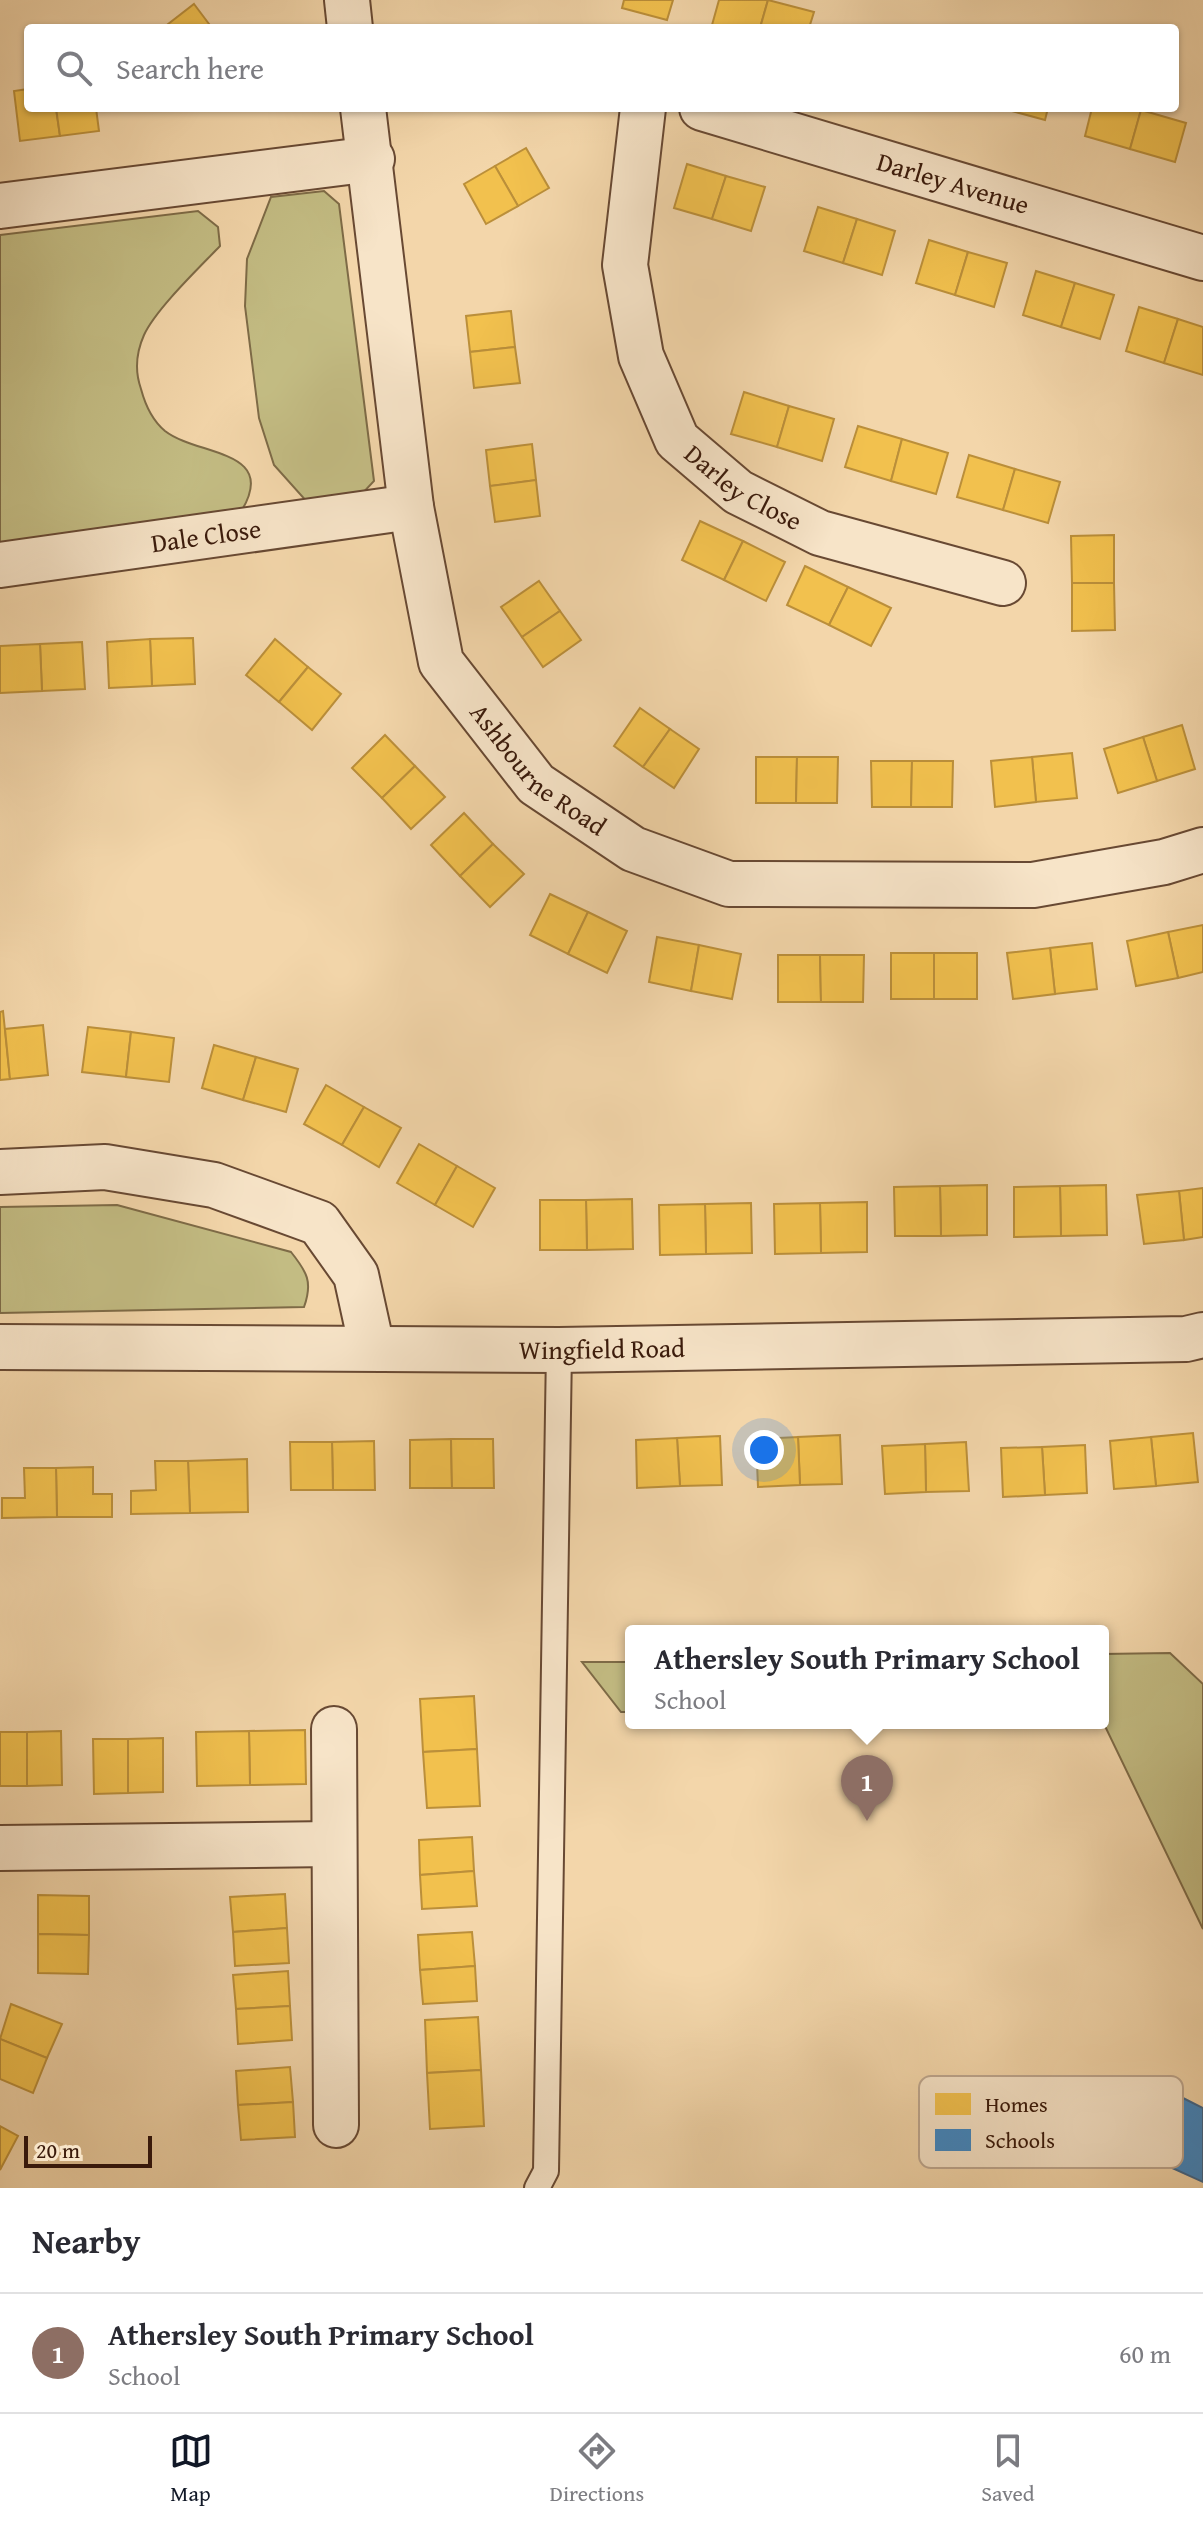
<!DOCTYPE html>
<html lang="en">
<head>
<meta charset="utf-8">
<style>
	:root { --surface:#fff; --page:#f2f2f3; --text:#2b2b33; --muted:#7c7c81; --line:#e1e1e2; --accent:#111827 }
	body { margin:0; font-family:"Gentium Book Plus",serif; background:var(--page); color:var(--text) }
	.scale { position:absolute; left:24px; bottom:20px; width:128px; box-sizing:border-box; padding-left:8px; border:4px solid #3a1a0b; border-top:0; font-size:22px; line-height:28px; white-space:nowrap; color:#3a1a0b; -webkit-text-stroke:6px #f7e4c8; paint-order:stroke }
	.you { position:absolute; left:764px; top:1450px; width:28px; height:28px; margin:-20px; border:6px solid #fff; border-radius:50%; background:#1a73e8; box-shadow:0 0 0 12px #1a73e833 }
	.badge { display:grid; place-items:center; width:52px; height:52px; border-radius:50%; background:var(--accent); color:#fff; font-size:26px; font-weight:700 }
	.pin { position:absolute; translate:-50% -66px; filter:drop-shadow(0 2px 4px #0008) }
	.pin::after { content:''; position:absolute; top:42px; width:28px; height:24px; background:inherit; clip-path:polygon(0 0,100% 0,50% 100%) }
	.popup { position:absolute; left:625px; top:1625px; width:484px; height:104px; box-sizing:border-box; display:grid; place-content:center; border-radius:8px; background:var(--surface); filter:drop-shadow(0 2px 6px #0005); font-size:26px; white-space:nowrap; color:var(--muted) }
	.popup b { font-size:30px; color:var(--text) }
	.popup::after { content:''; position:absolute; left:50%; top:100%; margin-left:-16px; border:16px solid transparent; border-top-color:var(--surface) }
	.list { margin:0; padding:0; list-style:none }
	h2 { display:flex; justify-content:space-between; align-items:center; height:104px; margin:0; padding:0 32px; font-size:34px }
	h2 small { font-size:26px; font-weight:400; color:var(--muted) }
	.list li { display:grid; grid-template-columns:52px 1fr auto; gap:24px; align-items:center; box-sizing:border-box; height:120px; padding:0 32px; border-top:2px solid var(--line) }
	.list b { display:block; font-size:30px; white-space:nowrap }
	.list p { margin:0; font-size:26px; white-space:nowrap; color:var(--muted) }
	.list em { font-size:26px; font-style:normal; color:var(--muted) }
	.icon { flex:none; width:44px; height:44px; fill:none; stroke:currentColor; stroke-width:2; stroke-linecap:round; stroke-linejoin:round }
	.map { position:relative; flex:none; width:1203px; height:2188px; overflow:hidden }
	.search { position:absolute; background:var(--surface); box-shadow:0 2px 6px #0004; left:24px; right:24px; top:24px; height:88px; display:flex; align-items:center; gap:20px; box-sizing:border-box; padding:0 28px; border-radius:8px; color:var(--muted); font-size:30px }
	.sheet { height:224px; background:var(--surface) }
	nav { display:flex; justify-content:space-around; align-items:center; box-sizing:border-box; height:112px; border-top:2px solid var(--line); background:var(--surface); font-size:22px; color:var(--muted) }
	nav a { display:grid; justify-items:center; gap:4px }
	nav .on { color:var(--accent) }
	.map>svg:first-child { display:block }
</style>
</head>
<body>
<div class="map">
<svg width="1203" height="2188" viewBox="0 0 1203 2188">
	<rect width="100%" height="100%" fill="#f3d6aa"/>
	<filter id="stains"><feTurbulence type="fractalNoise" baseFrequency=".0025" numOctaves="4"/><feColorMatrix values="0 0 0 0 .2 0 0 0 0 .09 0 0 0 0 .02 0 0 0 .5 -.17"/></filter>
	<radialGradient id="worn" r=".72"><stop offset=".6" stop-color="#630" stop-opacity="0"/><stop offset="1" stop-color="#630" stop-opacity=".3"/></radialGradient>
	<g fill="#c3bc83" stroke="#7e6b47" stroke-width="2">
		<polygon points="324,191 339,204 374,481 359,497 308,503 274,465 259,418 245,306 247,259 271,197"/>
		<path d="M198 211 218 227 220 246C199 268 156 309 144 335 136 353 135 372 141 389 145 404 153 421 165 431 197 456 278 449 242 510L0 543V235Z"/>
		<path d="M117 1205 291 1252C307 1272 313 1282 304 1307L0 1313V1207Z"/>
		<polygon points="1170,1653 1203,1684 1203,1929 1103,1722 1103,1654"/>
		<polygon points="582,1662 631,1662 631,1712 621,1712"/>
	</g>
	<g fill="#f2c14e" stroke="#bb8f3a" stroke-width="2">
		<polygon points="624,0 673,0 667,20 622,8"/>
		<polygon points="719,0 768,0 760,28 712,25"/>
		<polygon points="768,0 814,12 809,28 760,28"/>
		<polygon points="194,4 212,28 163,28"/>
		<polygon points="28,89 28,108 56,108 60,136 20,141 14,91"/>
		<polygon points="56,108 96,108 99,131 60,136"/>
		<polygon points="1001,108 1048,108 1045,120"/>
		<polygon points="1092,108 1141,110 1130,149 1085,136"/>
		<polygon points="1141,110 1186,123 1175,162 1130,149"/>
		<polygon points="526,148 549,188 518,206 495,166"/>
		<polygon points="687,164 726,176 712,219 674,208"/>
		<polygon points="495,166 518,206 486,224 464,184"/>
		<polygon points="726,176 765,187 751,231 712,219"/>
		<polygon points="818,207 857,219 843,263 804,251"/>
		<polygon points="857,219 895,231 882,275 843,263"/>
		<polygon points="929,240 968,252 955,295 916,283"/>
		<polygon points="968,252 1007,263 994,307 955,295"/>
		<polygon points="1036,271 1075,283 1061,327 1023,315"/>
		<polygon points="1075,283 1114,295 1100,339 1061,327"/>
		<polygon points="1139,307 1178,319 1164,363 1126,351"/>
		<polygon points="511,311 515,347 470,352 466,316"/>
		<polygon points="1178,319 1203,327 1203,375 1164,363"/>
		<polygon points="515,347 520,383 474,388 470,352"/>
		<polygon points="744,392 789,406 777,447 731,434"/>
		<polygon points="789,406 834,419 822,461 777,447"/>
		<polygon points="858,426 902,439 891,481 845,467"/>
		<polygon points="902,439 948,453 936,494 891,481"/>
		<polygon points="532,444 536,480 490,486 486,450"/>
		<polygon points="969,455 1015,469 1003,510 957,497"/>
		<polygon points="1015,469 1060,482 1048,523 1003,510"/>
		<polygon points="536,480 540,516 495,522 490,486"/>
		<polygon points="700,521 743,541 724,580 682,560"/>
		<polygon points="1114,535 1114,583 1072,583 1071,536"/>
		<polygon points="743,541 785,562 766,601 724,580"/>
		<polygon points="805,566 848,587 829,625 787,605"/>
		<polygon points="539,581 560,611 522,637 501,607"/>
		<polygon points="1072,583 1114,583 1115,630 1072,631"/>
		<polygon points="848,587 891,608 871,646 829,625"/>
		<polygon points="560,611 581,640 543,667 522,637"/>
		<polygon points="193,638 195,684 152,686 150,639"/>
		<polygon points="150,639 152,686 109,688 107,642"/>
		<polygon points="275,639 308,667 279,702 246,675"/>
		<polygon points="82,642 85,689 42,691 40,644"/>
		<polygon points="40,644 42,691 0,693 0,646"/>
		<polygon points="308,667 341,694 312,730 279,702"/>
		<polygon points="640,708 670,729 643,767 614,746"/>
		<polygon points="1182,725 1195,769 1157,781 1143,737"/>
		<polygon points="670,729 699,749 674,788 643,767"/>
		<polygon points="385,735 415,766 382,798 352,768"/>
		<polygon points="1143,737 1157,781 1118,793 1104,749"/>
		<polygon points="1072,753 1077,798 1036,802 1032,757"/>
		<polygon points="756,757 797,757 796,803 756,803"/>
		<polygon points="797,757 838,757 837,803 796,803"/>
		<polygon points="1032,757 1036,802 995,807 991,761"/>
		<polygon points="871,761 912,761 911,807 872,807"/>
		<polygon points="912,761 953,761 952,807 911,807"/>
		<polygon points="415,766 445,797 411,829 382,798"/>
		<polygon points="464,813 493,844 460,876 431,845"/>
		<polygon points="493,844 524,874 490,907 460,876"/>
		<polygon points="550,894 588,912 568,954 530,935"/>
		<polygon points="588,912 627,931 607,973 568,954"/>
		<polygon points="1203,925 1203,972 1178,978 1168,932"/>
		<polygon points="1168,932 1178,978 1136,986 1127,941"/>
		<polygon points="657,937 699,945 691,991 649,982"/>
		<polygon points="1092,943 1097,989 1055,994 1050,948"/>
		<polygon points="699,945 741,954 732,999 691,991"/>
		<polygon points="1050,948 1055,994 1013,999 1007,953"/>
		<rect x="891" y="953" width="43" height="46"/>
		<rect x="934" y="953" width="43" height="46"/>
		<polygon points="778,955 820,955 821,1002 778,1002"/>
		<polygon points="820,955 864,955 863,1002 821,1002"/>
		<polygon points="3,1011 10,1079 0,1080 0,1012"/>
		<polygon points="43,1025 48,1075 10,1079 5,1029"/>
		<polygon points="88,1027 131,1032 126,1077 82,1072"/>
		<polygon points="131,1032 174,1038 169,1082 126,1077"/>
		<polygon points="214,1045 256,1057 243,1100 202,1088"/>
		<polygon points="256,1057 298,1069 286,1112 243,1100"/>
		<polygon points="326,1085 364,1107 342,1145 304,1124"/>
		<polygon points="364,1107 401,1128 379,1167 342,1145"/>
		<polygon points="419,1144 457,1166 435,1205 397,1183"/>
		<polygon points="457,1166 495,1188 473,1227 435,1205"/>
		<polygon points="987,1185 987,1235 941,1236 940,1186"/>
		<polygon points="1106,1185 1107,1235 1061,1236 1060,1186"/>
		<polygon points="940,1186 941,1236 895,1236 894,1187"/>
		<polygon points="1060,1186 1061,1236 1014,1237 1014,1187"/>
		<polygon points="1203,1188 1203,1237 1184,1240 1179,1191"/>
		<polygon points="1179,1191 1184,1240 1144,1244 1137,1195"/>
		<polygon points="632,1199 633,1249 587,1250 586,1200"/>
		<polygon points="540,1200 586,1200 587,1250 540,1250"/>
		<polygon points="867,1202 867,1252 821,1253 820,1203"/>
		<polygon points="751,1203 752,1253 706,1254 705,1204"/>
		<polygon points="820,1203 821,1253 775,1254 774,1204"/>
		<polygon points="705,1204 706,1254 660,1255 659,1205"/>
		<polygon points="1193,1433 1198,1482 1156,1486 1151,1437"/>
		<polygon points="840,1435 842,1484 800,1485 798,1437"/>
		<polygon points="720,1436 722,1485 680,1486 677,1438"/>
		<polygon points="798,1437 800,1485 758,1487 756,1439"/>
		<polygon points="1151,1437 1156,1486 1114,1489 1110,1441"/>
		<polygon points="677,1438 680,1486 637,1488 636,1440"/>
		<polygon points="451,1439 452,1488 410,1488 410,1440"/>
		<polygon points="451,1439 493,1439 494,1488 452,1488"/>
		<polygon points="374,1441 375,1490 333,1490 332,1442"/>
		<polygon points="290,1442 332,1442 333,1490 291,1490"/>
		<polygon points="966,1442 969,1491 926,1492 925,1444"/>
		<polygon points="925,1444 926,1492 885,1494 882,1446"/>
		<polygon points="1085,1445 1087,1493 1045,1495 1042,1447"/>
		<polygon points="1042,1447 1045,1495 1003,1497 1001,1448"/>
		<polygon points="247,1459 248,1512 190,1513 188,1461"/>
		<polygon points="155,1461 188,1461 190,1513 131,1514 131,1491 156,1490"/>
		<polygon points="93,1467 93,1494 112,1494 112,1517 57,1517 56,1468"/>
		<polygon points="24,1468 56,1468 57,1517 2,1518 2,1498 25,1498"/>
		<polygon points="474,1696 477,1749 423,1752 420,1699"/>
		<polygon points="305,1730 306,1784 250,1785 249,1731"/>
		<polygon points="61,1731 62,1785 27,1786 27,1732"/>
		<polygon points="249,1731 250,1785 197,1786 196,1732"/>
		<rect x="0" y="1732" width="27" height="54"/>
		<polygon points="163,1738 163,1792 128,1793 128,1739"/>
		<polygon points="93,1739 128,1739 128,1793 94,1794"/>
		<polygon points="477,1749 480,1806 427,1808 423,1752"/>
		<polygon points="472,1837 474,1871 420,1875 419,1840"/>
		<polygon points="474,1871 477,1906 422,1909 420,1875"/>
		<polygon points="285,1894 287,1928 233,1932 230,1897"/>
		<polygon points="38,1895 89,1896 89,1935 38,1934"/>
		<polygon points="287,1928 289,1963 235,1966 233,1932"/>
		<polygon points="472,1932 475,1966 420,1970 418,1935"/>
		<polygon points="38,1934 89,1935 88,1974 38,1973"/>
		<polygon points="475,1966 477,2001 423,2004 420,1970"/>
		<polygon points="288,1971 290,2006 236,2009 233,1975"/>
		<polygon points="11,2004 62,2024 47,2058 0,2039"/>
		<polygon points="290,2006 292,2040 238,2044 236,2009"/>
		<polygon points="478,2017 481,2070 427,2073 425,2020"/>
		<polygon points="0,2039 47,2058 33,2093 0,2079"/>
		<polygon points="290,2067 293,2102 238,2105 236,2071"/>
		<polygon points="481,2070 484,2126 430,2129 427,2073"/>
		<polygon points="293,2102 295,2137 241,2140 238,2105"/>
		<polygon points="0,2126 18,2136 0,2170"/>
	</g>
	<polygon fill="#3f88c5" stroke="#3e678d" stroke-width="2" points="1183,2098 1203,2108 1203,2182 1170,2167 1181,2146 1164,2138"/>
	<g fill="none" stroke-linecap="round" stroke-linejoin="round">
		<defs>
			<polyline id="lane" points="537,2188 546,2171 559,1350"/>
			<g id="street">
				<polyline points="347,0 350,28"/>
				<path id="s1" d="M363 108 411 507 441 662 536 784 633 849 729 884 1033 885 1164 862 1203 850"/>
				<path id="s2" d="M643 108 625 265 641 356 677 440 738 492 820 533 1003 583"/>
				<path id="s3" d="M702 108 1203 258"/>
				<polyline points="0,206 372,159"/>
				<path id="s4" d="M0 565 411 507"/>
				<polyline points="0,1172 105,1167 214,1185 319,1223 356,1275 372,1348"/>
				<path id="s5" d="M0 1347 559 1350 1186 1339 1203 1335"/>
				<polyline points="334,1729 336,2125"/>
				<polyline points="0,1848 332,1844"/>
			</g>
		</defs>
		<use href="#lane" stroke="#684933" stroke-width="28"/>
		<use href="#street" stroke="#684933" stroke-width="48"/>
		<use href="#lane" stroke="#f7e4c8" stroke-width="24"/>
		<use href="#street" stroke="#f7e4c8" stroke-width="44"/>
	</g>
	<g text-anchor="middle" stroke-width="8" stroke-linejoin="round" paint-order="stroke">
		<g font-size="26" fill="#3a1a0b" stroke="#f7e4c8">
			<text dy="9" stroke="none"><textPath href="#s3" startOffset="262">Darley Avenue</textPath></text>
			<text dy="9" stroke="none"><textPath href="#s2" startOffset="424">Darley Close</textPath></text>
			<text dy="9" stroke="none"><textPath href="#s4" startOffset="208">Dale Close</textPath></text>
			<text dy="9" stroke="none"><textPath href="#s1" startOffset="706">Ashbourne Road</textPath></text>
			<text dy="9" stroke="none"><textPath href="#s5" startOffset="602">Wingfield Road</textPath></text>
		</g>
	</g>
	<rect x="919" y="2076" width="264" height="92" rx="12" fill="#f7e4c8" stroke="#bea78f" stroke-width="2"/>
	<rect x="935" y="2093" width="36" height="22" fill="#f2c14e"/>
	<rect x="935" y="2129" width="36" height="22" fill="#3f88c5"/>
	<g font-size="22" fill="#3a1a0b">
		<text x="985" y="2112">Homes</text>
		<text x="985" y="2148">Schools</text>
	</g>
	<rect width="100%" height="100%" filter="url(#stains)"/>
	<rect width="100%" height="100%" fill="url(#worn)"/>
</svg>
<div class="scale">20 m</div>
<div class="you"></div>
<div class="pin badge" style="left:867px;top:1821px;background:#8d6e63">1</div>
<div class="popup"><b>Athersley South Primary School</b>School</div>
<div class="search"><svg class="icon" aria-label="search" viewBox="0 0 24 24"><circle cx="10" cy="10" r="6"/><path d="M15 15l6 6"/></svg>Search here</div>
</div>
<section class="sheet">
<h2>Nearby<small></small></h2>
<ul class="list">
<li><span class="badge" style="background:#8d6e63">1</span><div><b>Athersley South Primary School</b><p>School</p></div><em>60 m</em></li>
</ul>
</section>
<nav>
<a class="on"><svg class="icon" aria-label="map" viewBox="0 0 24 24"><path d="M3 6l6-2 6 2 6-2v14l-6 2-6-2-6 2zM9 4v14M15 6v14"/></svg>Map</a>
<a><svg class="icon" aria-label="directions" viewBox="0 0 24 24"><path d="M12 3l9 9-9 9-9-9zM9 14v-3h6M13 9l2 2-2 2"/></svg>Directions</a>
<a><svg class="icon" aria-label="saved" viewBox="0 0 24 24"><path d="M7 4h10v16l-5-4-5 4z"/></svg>Saved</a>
</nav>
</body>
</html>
